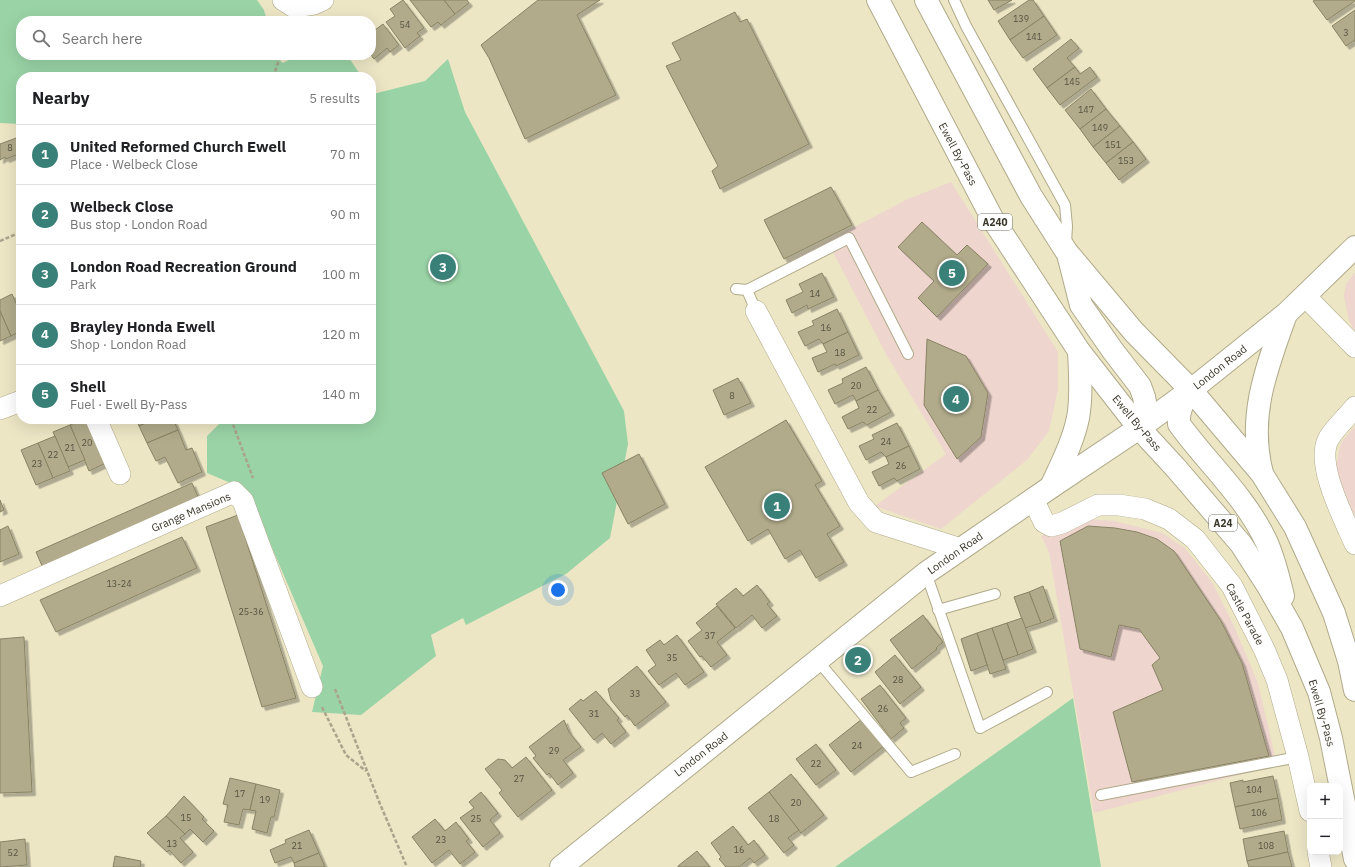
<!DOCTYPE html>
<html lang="en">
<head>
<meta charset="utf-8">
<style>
	:root { --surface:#fff; --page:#f2f2f2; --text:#202124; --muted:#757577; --line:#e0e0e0; --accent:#398078 }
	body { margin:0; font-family:"IBM Plex Sans",sans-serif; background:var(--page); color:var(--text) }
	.controls { position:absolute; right:12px; bottom:12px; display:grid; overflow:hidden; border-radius:8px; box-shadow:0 4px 16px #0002 }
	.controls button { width:36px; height:36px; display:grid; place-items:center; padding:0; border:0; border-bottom:1px solid var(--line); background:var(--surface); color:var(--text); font:20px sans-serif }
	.you { position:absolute; left:558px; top:590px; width:14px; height:14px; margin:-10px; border:3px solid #fff; border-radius:50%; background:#1a73e8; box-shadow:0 0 0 6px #1a73e833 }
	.badge { display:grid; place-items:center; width:26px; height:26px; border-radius:50%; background:var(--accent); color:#fff; font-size:13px; font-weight:700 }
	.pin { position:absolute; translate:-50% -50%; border:2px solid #fff; box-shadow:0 1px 4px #0006 }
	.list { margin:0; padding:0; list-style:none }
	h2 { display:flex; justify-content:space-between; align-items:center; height:52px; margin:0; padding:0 16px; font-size:17px }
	h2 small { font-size:13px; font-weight:400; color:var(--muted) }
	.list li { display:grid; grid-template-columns:26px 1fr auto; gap:12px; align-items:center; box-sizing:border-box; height:60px; padding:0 16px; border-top:1px solid var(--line) }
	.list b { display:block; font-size:15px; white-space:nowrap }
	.list p { margin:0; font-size:13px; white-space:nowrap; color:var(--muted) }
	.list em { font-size:13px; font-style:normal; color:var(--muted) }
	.icon { flex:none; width:22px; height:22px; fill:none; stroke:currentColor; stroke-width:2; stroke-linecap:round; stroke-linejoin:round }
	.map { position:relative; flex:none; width:1355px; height:867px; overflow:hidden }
	.search { position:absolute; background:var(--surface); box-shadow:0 4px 16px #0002; left:16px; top:16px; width:360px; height:44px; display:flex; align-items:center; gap:10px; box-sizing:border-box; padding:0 14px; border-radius:16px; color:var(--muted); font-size:15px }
	.panel { position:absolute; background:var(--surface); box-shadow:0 4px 16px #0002; left:16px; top:72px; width:360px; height:352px; border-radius:16px }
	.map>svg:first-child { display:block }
</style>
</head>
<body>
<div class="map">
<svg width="1355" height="867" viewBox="0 0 1355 867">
	<defs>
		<filter id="shadow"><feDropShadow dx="3.5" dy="3.5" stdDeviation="0" flood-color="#0004"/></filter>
	</defs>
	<rect width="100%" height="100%" fill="#ece6c5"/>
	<g fill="#eed5cd">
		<polygon points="951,182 1058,352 1058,389 1049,431 1027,460 941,529 875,506 946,454 886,354 833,252 791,271 787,262 908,199"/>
		<polygon points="1355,272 1355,331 1349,321 1344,296 1346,284"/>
		<polygon points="1355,426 1355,516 1343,490 1336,466 1341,443"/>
		<polygon points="1087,519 1114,521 1162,533 1185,548 1213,584 1233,624 1258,683 1277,765 1094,813 1049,552 1041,536"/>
	</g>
	<g fill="#9ad3a6">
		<polygon points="0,0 257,0 264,10 267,21 21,21 21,55 277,55 279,60 283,63 298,55 347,55 362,77 21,77 21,124 0,123"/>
		<polygon points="448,59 465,112 624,411 628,444 610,538 566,574 466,625 463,618 431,635 436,656 361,715 312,712 323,666 247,490 207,473 207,436 221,422 220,419 371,419 371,91 373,94 425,81"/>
		<polygon points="1073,698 1101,867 835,867 1055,711"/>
	</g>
	<g fill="#b1ab8b" stroke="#898365" filter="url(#shadow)">
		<polygon points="403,0 424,28 417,33 420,36 405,48 386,22 395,16 390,9"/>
		<polygon points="410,0 444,0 455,14 441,25 438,22 431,27"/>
		<polygon points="444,0 467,0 469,3 455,14"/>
		<polygon points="538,0 600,0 577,15 616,95 525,139 489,58 481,45"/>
		<polygon points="988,0 1012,0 994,10"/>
		<polygon points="1029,0 1033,0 1044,16 1010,40 998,21"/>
		<polygon points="1315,0 1355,0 1355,1 1327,20 1313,1"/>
		<polygon points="1355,10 1355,40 1346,46 1332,26"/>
		<polygon points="735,12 740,22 747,19 809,144 720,189 712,171 718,166 666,66 681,60 672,43"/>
		<polygon points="1044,16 1057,35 1023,58 1010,40"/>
		<polygon points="383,24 399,45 390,52 387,48 374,59 371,55 371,25 375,30"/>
		<polygon points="1071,39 1079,48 1067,58 1075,67 1047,88 1033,69"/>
		<polygon points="1075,67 1080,74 1090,67 1097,77 1060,105 1047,88"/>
		<polygon points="1091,89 1106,109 1080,129 1065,110"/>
		<polygon points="1106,109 1120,126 1093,147 1080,129"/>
		<polygon points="1120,126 1133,142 1106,163 1093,147"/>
		<polygon points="19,137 21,140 21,153 6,159 5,157 0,160 0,144"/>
		<polygon points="1133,142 1146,159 1119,180 1106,163"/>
		<polygon points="831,187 852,225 784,259 764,220"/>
		<polygon points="922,222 957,255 967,245 988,264 937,317 918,298 934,281 898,247"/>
		<polygon points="822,273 834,297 808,309 807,305 792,313 786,300 803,292 799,284"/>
		<polygon points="12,294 21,314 21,331 11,336 0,311 0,300"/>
		<polygon points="837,309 848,332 823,344 819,339 805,346 798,332 814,325 812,321"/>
		<polygon points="0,311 11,336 0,341"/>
		<polygon points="848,332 859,355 836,366 835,364 818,372 812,358 827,352 823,344"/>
		<polygon points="927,339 966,356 988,393 981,437 957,459 924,405"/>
		<polygon points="866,367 878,390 856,401 853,395 835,404 828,390 843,383 842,379"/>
		<polygon points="738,378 751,403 724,415 713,390"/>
		<polygon points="878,390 891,412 867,425 863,422 848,429 842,417 859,408 856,401"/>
		<polygon points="84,419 87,419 106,463 89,471 70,425"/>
		<polygon points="136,419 155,419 139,426"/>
		<polygon points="155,419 173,419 178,430 147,443 139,426"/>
		<polygon points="786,420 822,481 815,485 840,526 827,534 844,562 816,578 800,550 785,559 768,529 748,541 705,467"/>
		<polygon points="897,423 909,446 886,457 881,452 866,460 859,446 874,439 872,435"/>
		<polygon points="70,425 85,460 68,467 53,432"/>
		<polygon points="178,430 186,450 192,448 202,472 178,483 165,457 156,461 147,443"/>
		<polygon points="55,436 70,471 53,478 38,443"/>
		<polygon points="38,443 53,478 36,485 21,450"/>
		<polygon points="909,446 920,469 897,481 894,478 879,486 872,472 889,464 886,457"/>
		<polygon points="639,454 665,504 628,524 602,473"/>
		<polygon points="192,483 199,499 43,568 36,552"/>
		<polygon points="0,500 4,510 0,512"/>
		<polygon points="238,515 296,698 262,707 206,527"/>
		<polygon points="8,526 19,554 0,562 0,530"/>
		<polygon points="1088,526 1115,528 1137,532 1157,539 1174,551 1221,621 1242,663 1269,756 1132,782 1113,712 1163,690 1152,665 1160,658 1139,629 1119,625 1111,657 1080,649 1060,541"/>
		<polygon points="182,537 197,568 56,632 40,600"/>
		<polygon points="757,585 770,602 767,604 777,616 762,628 752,615 736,628 716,604 736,588 743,596"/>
		<polygon points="1043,586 1054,618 1041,623 1029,592"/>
		<polygon points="1029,592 1041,623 1025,628 1014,597"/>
		<polygon points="717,606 735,628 717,642 727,655 711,667 702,656 700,657 688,641 702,630 696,623"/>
		<polygon points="923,615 943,642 936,648 937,649 912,669 890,640"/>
		<polygon points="1022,618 1033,649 1018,655 1007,623"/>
		<polygon points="1007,623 1018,655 1003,660 992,628"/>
		<polygon points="992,628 1006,669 990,674 977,633"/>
		<polygon points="977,633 987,665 971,671 961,639"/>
		<polygon points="677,635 704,672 685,685 676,673 659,685 648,671 656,665 646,650 660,640 664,645"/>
		<polygon points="24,637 32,792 0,793 0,639"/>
		<polygon points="895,655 921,687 900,704 875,672"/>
		<polygon points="637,666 666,702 635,726 627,715 625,717 611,700 608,689"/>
		<polygon points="880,685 906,718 900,723 904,728 891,739 861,699"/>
		<polygon points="596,691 619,718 617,720 626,732 611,744 602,733 594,740 569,709 581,699 583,701"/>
		<polygon points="862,719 884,746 851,772 829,745"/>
		<polygon points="564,720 569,732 581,747 563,760 573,773 558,785 549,773 547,775 533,758 536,756 529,747"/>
		<polygon points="816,744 836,770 816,785 796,759"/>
		<polygon points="526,757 552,790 518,817 499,793 502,790 485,769 498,759 505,760 512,768"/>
		<polygon points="791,774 824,815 801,833 769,792"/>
		<polygon points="1273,776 1278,798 1235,807 1230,783 1243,780 1243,782"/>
		<polygon points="230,778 256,784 250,810 243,809 239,825 224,822 228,805 223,804"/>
		<polygon points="256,784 280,790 274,817 271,817 267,833 252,829 256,811 250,810"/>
		<polygon points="481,792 498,813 490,820 500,833 483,847 460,818 474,808 469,802"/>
		<polygon points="769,792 799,830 788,838 794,845 784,853 748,808"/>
		<polygon points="184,796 204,817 202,819 214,831 203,842 190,829 185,834 166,816"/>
		<polygon points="1278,798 1282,820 1240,829 1235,807"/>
		<polygon points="166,816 185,834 180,838 193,852 181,863 169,850 167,852 147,833"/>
		<polygon points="435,819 445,831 456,822 469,839 466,841 475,852 460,864 449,850 432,863 412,837"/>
		<polygon points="733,826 748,845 754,840 765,855 754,863 750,858 739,867 726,867 719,859 721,857 711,843"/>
		<polygon points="309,830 319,853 294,863 291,857 275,863 270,850 286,843 285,840"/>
		<polygon points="1284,831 1288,852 1247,861 1243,839"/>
		<polygon points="25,839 27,865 0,867 0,842"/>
		<polygon points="697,851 710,867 678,867 678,866"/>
		<polygon points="1288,852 1292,867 1249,867 1247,861"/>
		<polygon points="319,853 325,867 295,867 294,863"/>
		<polygon points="115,856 141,861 140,867 113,867"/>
	</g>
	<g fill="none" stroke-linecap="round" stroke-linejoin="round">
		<defs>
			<g id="lane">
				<polyline points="954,0 966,26 1065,205 1067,226 1066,243"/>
				<polyline points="736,289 747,290 756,311"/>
				<polyline points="747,290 849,238 908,354"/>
				<polyline points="926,573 980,728 1047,692"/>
				<polyline points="938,610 995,594"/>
				<polyline points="818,661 911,772 955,754"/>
				<polyline points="1101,795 1298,757"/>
			</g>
			<g id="street">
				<polyline points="283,0 294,7 314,4 323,0"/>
				<polyline points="1305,296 1355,347"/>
				<polyline points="756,311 859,503 876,522 961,549"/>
				<path d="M1355 407C1347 417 1336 427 1329 438 1314 463 1345 520 1355 544"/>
				<polyline points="0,409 21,401"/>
				<polyline points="96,419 120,474"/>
				<polyline points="1033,499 1044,522 1051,526 1062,523 1098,505 1119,505 1145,509 1169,519 1195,539 1232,586 1264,649 1277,680 1298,757 1310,811"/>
				<polyline points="0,596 234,492 243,501 312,687"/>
				<polyline points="1318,852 1321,867"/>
			</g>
			<g id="secondary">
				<path d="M1051 487C1061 465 1073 442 1078 418 1082 396 1080 373 1079 351"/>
				<polyline points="561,867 926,573 1051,487 1139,428"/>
			</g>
			<g id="highway">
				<polyline points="878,0 992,218 1079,351 1139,428 1175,467 1241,544 1268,586 1292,628 1319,692 1331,738 1355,859"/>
				<polyline points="926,0 1031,196 1066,251 1134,332 1191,390 1262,474 1295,527 1334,613 1349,661 1355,690"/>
				<polyline points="1069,258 1081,305 1113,351 1140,386 1144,397 1146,408 1143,418 1139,428"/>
				<path d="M1190 391C1183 403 1178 410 1179 424 1208 464 1246 497 1267 543 1274 559 1279 579 1283 596"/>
				<polyline points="1139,428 1191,390 1287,313 1355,247"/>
				<path d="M1262 473C1247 416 1267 367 1286 314"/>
			</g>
		</defs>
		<use href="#lane" stroke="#b0aa8a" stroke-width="12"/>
		<use href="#street" stroke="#b0aa8a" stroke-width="22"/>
		<use href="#secondary" stroke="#b0aa8a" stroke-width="24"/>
		<use href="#highway" stroke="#b0aa8a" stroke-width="24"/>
		<g stroke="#a9a48b" stroke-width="2.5" stroke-dasharray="4 2" stroke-linecap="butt">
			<polyline points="273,77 279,60 282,55"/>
			<polyline points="0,241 21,232"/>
			<polyline points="231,419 253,478"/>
			<polyline points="335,689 380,804 407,867"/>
			<polyline points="322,707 346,755 366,771"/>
		</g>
		<use href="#lane" stroke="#fff" stroke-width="10"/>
		<use href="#street" stroke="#fff" stroke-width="21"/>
		<use href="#secondary" stroke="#fff" stroke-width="22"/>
		<use href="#highway" stroke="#fff" stroke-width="22"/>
	</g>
	<g text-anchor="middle" stroke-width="3.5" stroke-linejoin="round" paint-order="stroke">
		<g font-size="9" fill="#575342">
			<text x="1021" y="22">139</text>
			<text x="405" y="28">54</text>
			<text x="1346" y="36">3</text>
			<text x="1034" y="40">141</text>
			<text x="1072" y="85">145</text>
			<text x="1086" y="113">147</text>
			<text x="1100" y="131">149</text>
			<text x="1113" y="148">151</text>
			<text x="10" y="151">8</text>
			<text x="1126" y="164">153</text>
			<text x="815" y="297">14</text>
			<text x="826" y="331">16</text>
			<text x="840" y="356">18</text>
			<text x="856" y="389">20</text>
			<text x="732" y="399">8</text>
			<text x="872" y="413">22</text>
			<text x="886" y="445">24</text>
			<text x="87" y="446">20</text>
			<text x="70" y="451">21</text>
			<text x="53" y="458">22</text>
			<text x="37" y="467">23</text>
			<text x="901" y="469">26</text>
			<text x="119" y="587">13-24</text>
			<text x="251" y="615">25-36</text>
			<text x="710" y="639">37</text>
			<text x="672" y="661">35</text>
			<text x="898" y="683">28</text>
			<text x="635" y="697">33</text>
			<text x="883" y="712">26</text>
			<text x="594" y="717">31</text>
			<text x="857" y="749">24</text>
			<text x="554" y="754">29</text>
			<text x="816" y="767">22</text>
			<text x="519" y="782">27</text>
			<text x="1254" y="793">104</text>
			<text x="240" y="797">17</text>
			<text x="265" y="803">19</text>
			<text x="796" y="806">20</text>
			<text x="1259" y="816">106</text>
			<text x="186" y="821">15</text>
			<text x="476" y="822">25</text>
			<text x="774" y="822">18</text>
			<text x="441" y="843">23</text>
			<text x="172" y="847">13</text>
			<text x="297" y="849">21</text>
			<text x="1266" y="849">108</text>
			<text x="739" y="853">16</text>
			<text x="13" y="856">52</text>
		</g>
		<g fill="#fff" stroke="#747269" stroke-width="1">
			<rect x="978" y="214" width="34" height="16" rx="3"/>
			<rect x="1209" y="515" width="28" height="16" rx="3"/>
		</g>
		<g font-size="10" font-weight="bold" fill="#393629">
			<text x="995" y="226">A240</text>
			<text x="1223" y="527">A24</text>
		</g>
		<g font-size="11" fill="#393629" stroke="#fff">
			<text transform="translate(958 154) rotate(62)" y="4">Ewell By-Pass</text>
			<text transform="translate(1220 367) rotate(-38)" y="4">London Road</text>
			<text transform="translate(1137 423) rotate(50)" y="4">Ewell By-Pass</text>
			<text transform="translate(191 512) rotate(-23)" y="4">Grange Mansions</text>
			<text transform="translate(955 553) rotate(-35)" y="4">London Road</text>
			<text transform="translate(1245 614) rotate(62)" y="4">Castle Parade</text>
			<text transform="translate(1322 713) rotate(74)" y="4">Ewell By-Pass</text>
			<text transform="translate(701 754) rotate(-38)" y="4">London Road</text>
		</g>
	</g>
</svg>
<div class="controls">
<button>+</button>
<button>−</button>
</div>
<div class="you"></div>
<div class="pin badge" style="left:777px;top:506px">1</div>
<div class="pin badge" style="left:858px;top:660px">2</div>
<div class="pin badge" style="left:443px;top:267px">3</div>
<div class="pin badge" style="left:956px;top:399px">4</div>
<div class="pin badge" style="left:952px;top:273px">5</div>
<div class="search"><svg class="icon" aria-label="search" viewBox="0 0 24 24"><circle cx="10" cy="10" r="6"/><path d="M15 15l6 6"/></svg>Search here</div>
<section class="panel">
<h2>Nearby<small>5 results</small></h2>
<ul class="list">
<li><span class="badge">1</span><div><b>United Reformed Church Ewell</b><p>Place · Welbeck Close</p></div><em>70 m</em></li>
<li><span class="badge">2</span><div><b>Welbeck Close</b><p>Bus stop · London Road</p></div><em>90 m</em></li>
<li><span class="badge">3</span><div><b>London Road Recreation Ground</b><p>Park</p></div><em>100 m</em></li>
<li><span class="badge">4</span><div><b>Brayley Honda Ewell</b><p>Shop · London Road</p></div><em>120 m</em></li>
<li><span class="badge">5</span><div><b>Shell</b><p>Fuel · Ewell By-Pass</p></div><em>140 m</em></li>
</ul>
</section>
</div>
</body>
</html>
